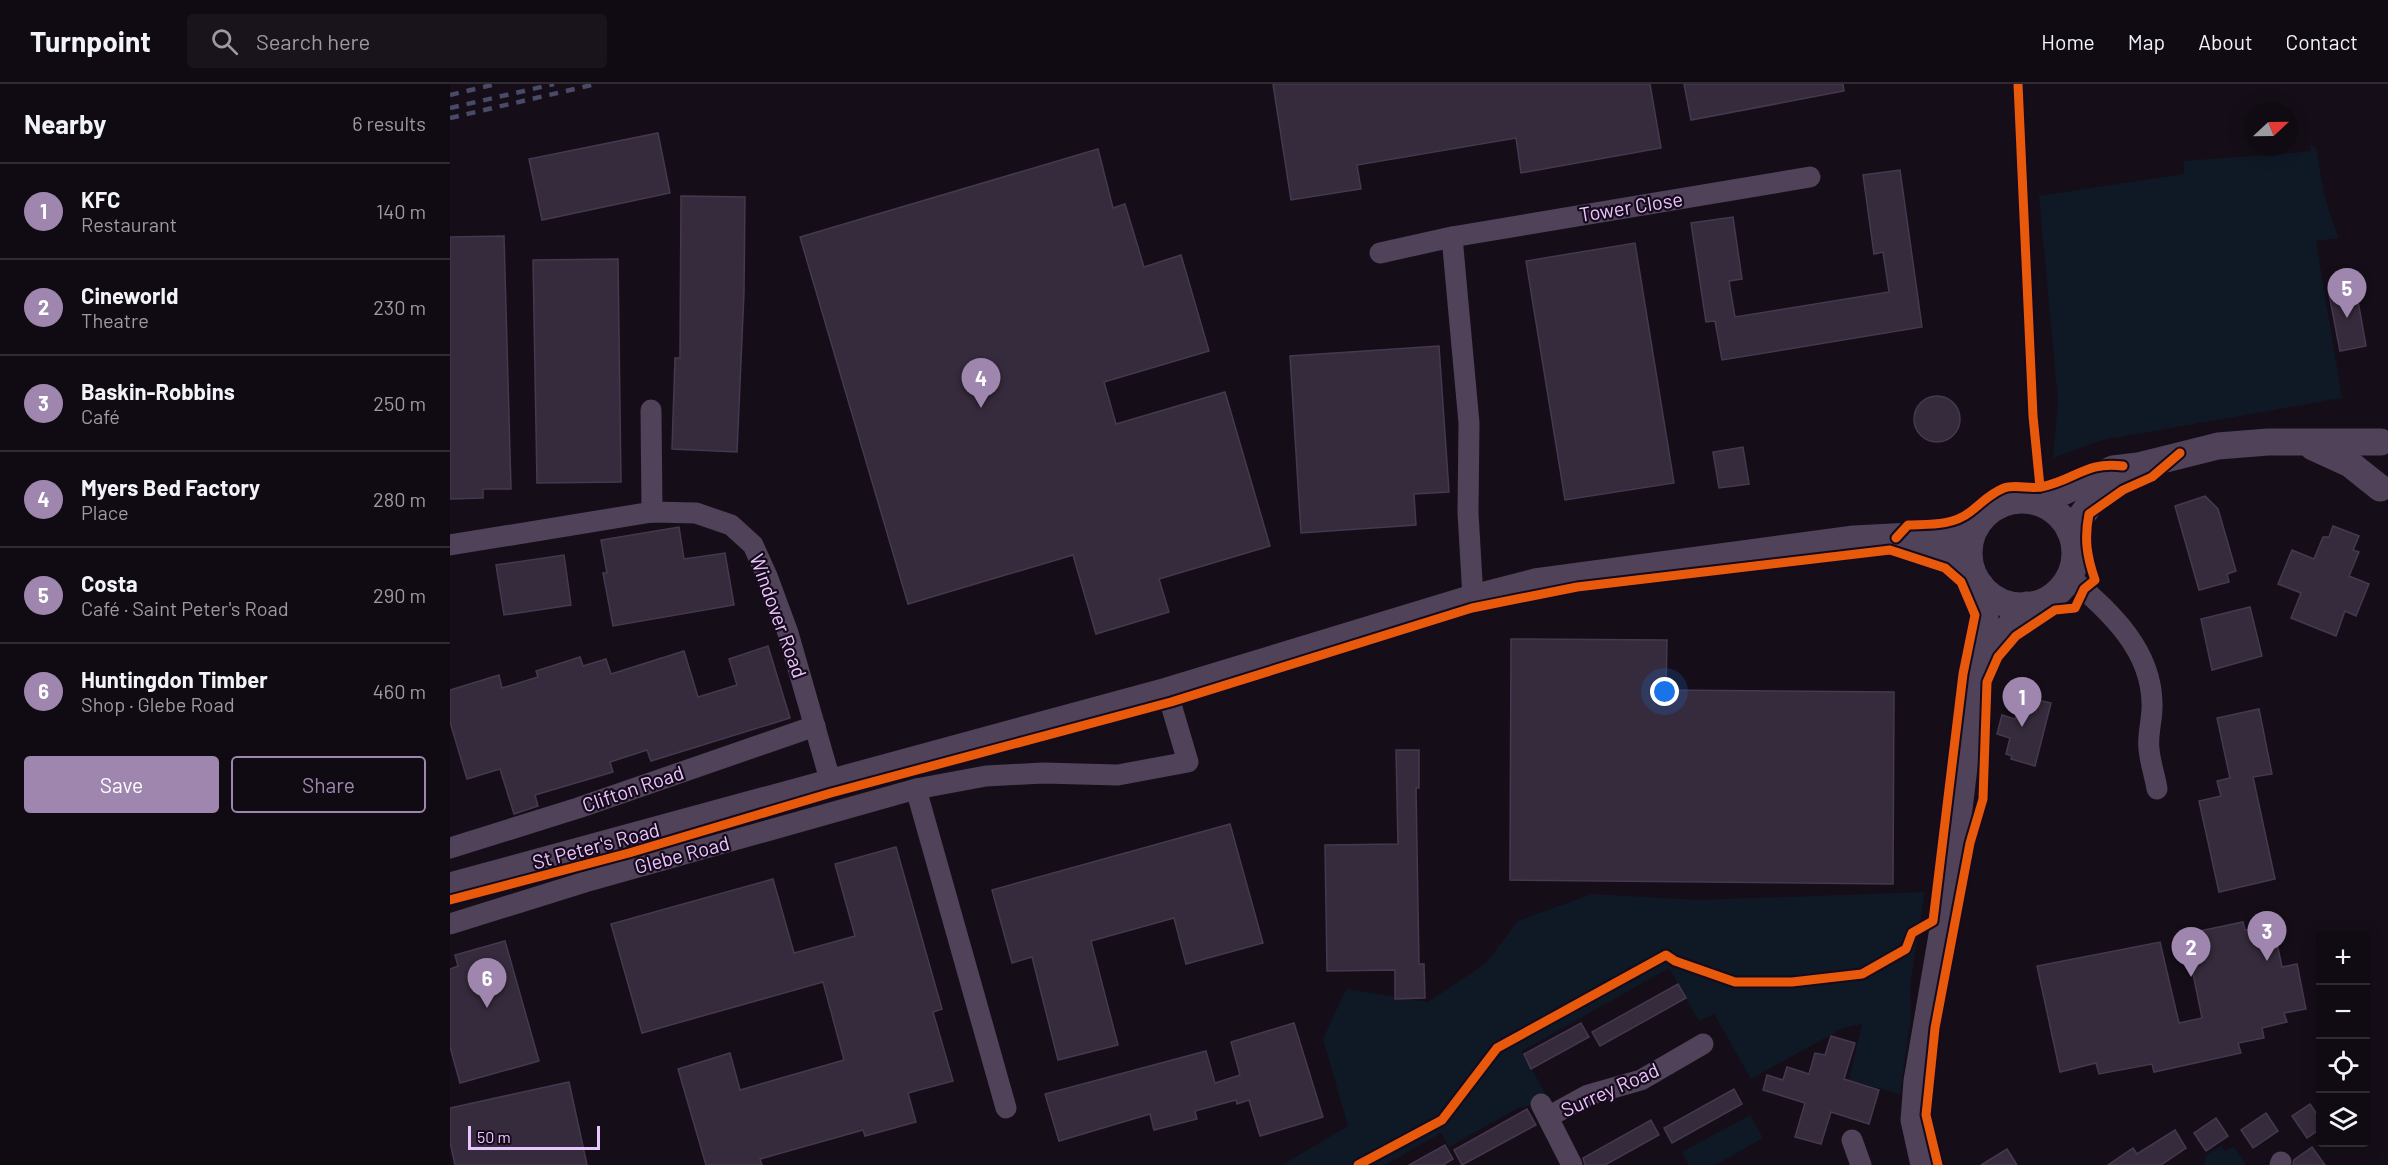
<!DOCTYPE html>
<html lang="en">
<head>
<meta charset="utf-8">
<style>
	:root { --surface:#100a12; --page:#19131b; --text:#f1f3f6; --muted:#9c9a9f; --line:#302b32; --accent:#9f86ae }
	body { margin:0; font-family:Barlow,sans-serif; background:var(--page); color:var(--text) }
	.controls { position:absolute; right:18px; bottom:18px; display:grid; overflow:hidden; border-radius:6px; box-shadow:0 3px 15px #0003 }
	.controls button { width:54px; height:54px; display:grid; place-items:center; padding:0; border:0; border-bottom:2px solid var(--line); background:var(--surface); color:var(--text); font:30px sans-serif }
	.compass { position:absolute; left:1794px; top:18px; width:54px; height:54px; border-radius:50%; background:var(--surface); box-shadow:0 3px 15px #0003; rotate:68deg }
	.scale { position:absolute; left:18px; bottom:15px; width:132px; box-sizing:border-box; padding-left:6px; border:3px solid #eac6ff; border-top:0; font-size:16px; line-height:21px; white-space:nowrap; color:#eac6ff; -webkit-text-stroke:4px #170a1c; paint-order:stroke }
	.you { position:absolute; left:1215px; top:608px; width:21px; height:21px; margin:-15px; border:4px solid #fff; border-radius:50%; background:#1a73e8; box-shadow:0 0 0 9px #1a73e833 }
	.badge { display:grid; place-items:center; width:39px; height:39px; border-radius:50%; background:var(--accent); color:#fff; font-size:20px; font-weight:700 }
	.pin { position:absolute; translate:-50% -50px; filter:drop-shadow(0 2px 3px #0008) }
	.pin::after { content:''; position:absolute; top:32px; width:21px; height:18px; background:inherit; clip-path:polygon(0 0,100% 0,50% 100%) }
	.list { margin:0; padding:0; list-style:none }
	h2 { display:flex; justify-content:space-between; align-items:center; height:78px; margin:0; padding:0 24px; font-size:26px }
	h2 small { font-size:20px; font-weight:400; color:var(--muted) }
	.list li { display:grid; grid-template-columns:39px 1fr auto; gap:18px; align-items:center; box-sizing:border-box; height:96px; padding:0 24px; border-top:2px solid var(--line) }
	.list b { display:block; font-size:22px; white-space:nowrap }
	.list p { margin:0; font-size:20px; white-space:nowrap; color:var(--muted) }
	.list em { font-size:20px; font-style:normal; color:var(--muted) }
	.actions { display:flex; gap:12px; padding:18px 24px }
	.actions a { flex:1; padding:14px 0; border:2px solid var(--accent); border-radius:6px; text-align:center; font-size:21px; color:var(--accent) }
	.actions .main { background:var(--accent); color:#fff }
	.icon { flex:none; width:33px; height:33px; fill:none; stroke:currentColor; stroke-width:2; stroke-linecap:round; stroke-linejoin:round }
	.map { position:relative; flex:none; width:1938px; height:1081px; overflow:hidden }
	header { display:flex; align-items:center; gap:36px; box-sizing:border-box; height:84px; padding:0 30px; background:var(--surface); border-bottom:2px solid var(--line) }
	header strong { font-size:28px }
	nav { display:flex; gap:33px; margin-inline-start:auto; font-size:21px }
	.search { width:420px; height:54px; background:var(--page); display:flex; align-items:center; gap:15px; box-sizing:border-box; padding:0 21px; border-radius:6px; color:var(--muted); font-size:22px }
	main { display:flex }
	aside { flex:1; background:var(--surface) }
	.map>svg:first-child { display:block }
</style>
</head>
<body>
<header>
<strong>Turnpoint</strong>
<div class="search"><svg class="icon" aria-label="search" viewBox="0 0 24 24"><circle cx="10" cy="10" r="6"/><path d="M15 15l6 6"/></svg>Search here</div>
<nav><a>Home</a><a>Map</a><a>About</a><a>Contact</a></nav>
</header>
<main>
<aside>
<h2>Nearby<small>6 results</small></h2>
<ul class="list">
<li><span class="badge">1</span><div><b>KFC</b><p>Restaurant</p></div><em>140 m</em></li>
<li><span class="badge">2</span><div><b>Cineworld</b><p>Theatre</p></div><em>230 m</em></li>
<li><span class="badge">3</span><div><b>Baskin-Robbins</b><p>Café</p></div><em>250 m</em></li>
<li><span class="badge">4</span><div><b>Myers Bed Factory</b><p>Place</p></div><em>280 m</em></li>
<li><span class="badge">5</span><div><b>Costa</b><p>Café · Saint Peter's Road</p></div><em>290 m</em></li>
<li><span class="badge">6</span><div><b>Huntingdon Timber</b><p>Shop · Glebe Road</p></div><em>460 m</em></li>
</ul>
<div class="actions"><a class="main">Save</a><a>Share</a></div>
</aside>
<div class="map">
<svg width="1938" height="1081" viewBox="0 0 1938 1081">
	<rect width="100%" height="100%" fill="#150e18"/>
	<g fill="#0e1925">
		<path d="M1860 61 1866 64C1871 95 1876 126 1889 154L1866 157 1892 314 1652 356 1603 374 1608 316 1589 112 1734 90V77L1843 69 1861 67Z"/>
		<polygon points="1475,808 1460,900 1461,933 1450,1010 1399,996 1412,940 1393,944 1301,995 1264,930 1249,937 1219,884 1072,967 1096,1011 1076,1023 1070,1023 999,1063 991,1049 935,1081 832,1081 898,1042 873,955 896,905 978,918 1036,879 1068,837 1142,810 1248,816"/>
		<polygon points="1300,1031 1313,1054 1265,1081 1239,1081 1232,1068"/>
		<polygon points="1771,1062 1775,1067 1784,1063 1796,1081 1754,1081 1756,1071"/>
	</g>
	<g fill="#362b3c" stroke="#46384e" stroke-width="1.5">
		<polygon points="823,0 1200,0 1211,64 1071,89 1066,54 907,81 911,105 841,116"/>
		<polygon points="1234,0 1393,0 1394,7 1241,36"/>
		<polygon points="208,49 220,109 92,136 79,75"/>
		<polygon points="648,65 663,124 675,120 694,183 731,171 759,267 654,298 666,340 775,308 820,462 709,495 719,528 646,550 623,471 458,520 350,153"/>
		<polygon points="1450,86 1472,243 1272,276 1265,237 1256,238 1241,139 1283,133 1292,195 1279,197 1285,233 1439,208 1433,168 1424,170 1413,91"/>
		<polygon points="231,112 295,113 294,208 287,368 222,365 225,274 230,274"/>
		<polygon points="54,152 61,405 33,405 33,414 0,415 0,153"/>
		<polygon points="1185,159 1224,399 1115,416 1076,177"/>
		<polygon points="168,175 171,398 87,399 83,176"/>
		<polygon points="1905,200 1916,262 1890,267 1878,205"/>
		<polygon points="989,262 999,408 964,410 966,441 851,449 840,272"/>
		<circle cx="1487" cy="335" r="23"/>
		<polygon points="1293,363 1299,400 1269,404 1263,368"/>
		<polygon points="1755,412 1768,425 1786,487 1777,490 1779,498 1749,506 1725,422"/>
		<polygon points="1883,442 1909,452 1903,466 1909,468 1899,492 1919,500 1906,532 1895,527 1886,552 1841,534 1851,509 1828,500 1842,466 1864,475 1873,453 1879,453"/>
		<polygon points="229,443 234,475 275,469 284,521 163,542 153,489 157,489 151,456"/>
		<polygon points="114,471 121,521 54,531 46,481"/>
		<polygon points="1800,523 1812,572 1762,586 1751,535"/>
		<polygon points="1061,555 1217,556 1216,606 1444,608 1443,800 1060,796"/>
		<polygon points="318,562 340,634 201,677 197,666 160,678 163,688 85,711 88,722 64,730 50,685 17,695 0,638 0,606 49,591 52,604 88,593 86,587 130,573 133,582 156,575 161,590 234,567 248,613 287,601 279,575"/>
		<polygon points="1571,612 1601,619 1585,682 1561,675 1562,672 1556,670 1560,654 1547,650 1552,631 1565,635"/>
		<polygon points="1809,625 1822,690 1803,693 1825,795 1769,808 1749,717 1771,712 1767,697 1780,694 1767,634"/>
		<polygon points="946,666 969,666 969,704 966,704 969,880 974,880 975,914 945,915 945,886 877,887 875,761 948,760"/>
		<polygon points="780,740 813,859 736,880 724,834 641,857 668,961 608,976 582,873 562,879 542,806"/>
		<polygon points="446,763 492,925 483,928 503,997 458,1009 466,1038 415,1052 413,1046 310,1075 312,1081 256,1081 228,985 280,969 290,1006 394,976 373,898 192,949 161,840 323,795 344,869 405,852 385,780"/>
		<polygon points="1793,838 1795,846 1823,840 1832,883 1847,880 1856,925 1834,929 1837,938 1812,944 1814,954 1788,959 1791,969 1704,988 1702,980 1649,990 1646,979 1610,988 1587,882 1710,858 1729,939 1752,934 1735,850"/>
		<polygon points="55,857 89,977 10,999 0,963 0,885 8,882 5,871"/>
		<polygon points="1228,900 1236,914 1150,962 1142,948"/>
		<polygon points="844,939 873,1033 810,1052 799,1016 787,1020 786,1016 745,1027 747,1035 704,1046 700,1030 609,1057 595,1010 756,967 765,999 790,991 781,958"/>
		<polygon points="1131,939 1139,953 1081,985 1074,970"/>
		<polygon points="1381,952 1405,959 1394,995 1429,1006 1419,1040 1381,1028 1371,1060 1345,1053 1355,1019 1313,1006 1317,991 1333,996 1337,983 1359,990 1365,969 1375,971"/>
		<polygon points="119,998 137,1081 5,1081 0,1058 0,1024"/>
		<polygon points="1284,1005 1292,1020 1222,1059 1214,1044"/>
		<polygon points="1860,1020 1870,1035 1870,1045 1857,1054 1842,1032"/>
		<polygon points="1077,1025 1086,1041 1012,1081 1004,1066"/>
		<polygon points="1816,1029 1828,1047 1803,1064 1791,1046"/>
		<polygon points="1766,1034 1778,1052 1756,1067 1744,1049"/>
		<polygon points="1201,1036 1209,1051 1155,1081 1135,1081 1133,1074"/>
		<polygon points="1725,1046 1736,1064 1711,1081 1658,1081 1683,1064 1687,1070"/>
		<polygon points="995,1061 1003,1075 993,1081 959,1081"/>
		<polygon points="1862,1063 1875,1081 1843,1081 1844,1076"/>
		<polygon points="1557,1065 1567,1081 1531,1081"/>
	</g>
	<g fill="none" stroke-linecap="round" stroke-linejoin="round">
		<g stroke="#4f4259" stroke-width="21">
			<polyline points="1002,153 1019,339 1018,429 1023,514"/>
			<polyline points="930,169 1002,153 1360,93"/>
			<polyline points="201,326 202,428"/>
			<polyline points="0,461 202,428 246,429 281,441 303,461 317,492 338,549 381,699"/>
			<path d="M1619 492C1658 527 1701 563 1702 619 1703 634 1697 650 1699 665 1700 678 1705 692 1707 705"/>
			<polyline points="466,705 556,1024"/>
			<polyline points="0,764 128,724 365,642"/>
			<polyline points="0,840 135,798 466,705 536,692 593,689 668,691 738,678 717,607"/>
			<polyline points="1091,1020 1122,1081"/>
			<polyline points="1098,1033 1138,1011 1191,996 1253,960"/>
			<polyline points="1402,1056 1411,1081"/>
			<polyline points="1830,1081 1831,1078"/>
		</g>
		<g stroke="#4f4259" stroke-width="27">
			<polyline points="1863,363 1900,380 1930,404"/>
			<polyline points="1578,416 1604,412 1663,385 1688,382 1768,362 1818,358 1931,358"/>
			<circle cx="1572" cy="469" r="53"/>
			<polyline points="1620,447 1648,410 1675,396"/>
			<polyline points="1454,457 1501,474 1521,485"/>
			<polyline points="1528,581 1577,521"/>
			<polyline points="0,802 717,607 1023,514 1085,498 1404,455 1499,450 1527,441"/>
			<polyline points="1474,1081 1464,1036 1467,997 1498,816 1526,584 1535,533 1530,501"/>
		</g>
		<g stroke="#494a67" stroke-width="4.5" stroke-dasharray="9 8" stroke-linecap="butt">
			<polyline points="0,11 46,0"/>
			<polyline points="0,24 104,0"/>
			<polyline points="0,34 146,0"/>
		</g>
		<defs>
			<g id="cycleway">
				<polyline points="1568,0 1583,332 1590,403"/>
				<path d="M1446 454 1458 441C1479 440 1502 442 1520 428 1532 419 1539 410 1554 404 1565 400 1579 405 1591 403 1626 396 1635 377 1673 382"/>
				<polyline points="0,816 179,769 381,709 721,618 1022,524 1127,503 1440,466 1495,484 1511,498 1525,531 1513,590 1483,837 1462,849 1456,865 1412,890 1342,898 1285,898 1225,877 1216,871 1047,964 992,1036 908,1081"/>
				<path d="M1488 1081 1476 1031 1485 944 1520 759 1533 715 1537 598 1548 573 1566 552 1605 526 1625 524 1634 505 1645 496C1637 473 1634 455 1639 430L1673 406 1702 393 1730 369"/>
			</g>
		</defs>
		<use href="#cycleway" stroke="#170a1c" stroke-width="13"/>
		<use href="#cycleway" stroke="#e8590c" stroke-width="9"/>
	</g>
	<g text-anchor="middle" stroke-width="4.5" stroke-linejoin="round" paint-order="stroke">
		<g font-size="20" fill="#eac6ff" stroke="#170a1c">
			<text transform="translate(1181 123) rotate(-9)" y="7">Tower Close</text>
			<text transform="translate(328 532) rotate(70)" y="7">Windover Road</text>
			<text transform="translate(183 705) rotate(-19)" y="7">Clifton Road</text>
			<text transform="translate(146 762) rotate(-15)" y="7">St Peter's Road</text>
			<text transform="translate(232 771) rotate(-15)" y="7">Glebe Road</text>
			<text transform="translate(1160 1006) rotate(-24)" y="7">Surrey Road</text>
		</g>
	</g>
</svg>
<div class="controls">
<button>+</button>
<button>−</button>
<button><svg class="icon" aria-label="locate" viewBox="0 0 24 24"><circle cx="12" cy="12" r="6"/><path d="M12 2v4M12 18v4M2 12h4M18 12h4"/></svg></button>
<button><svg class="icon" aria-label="layers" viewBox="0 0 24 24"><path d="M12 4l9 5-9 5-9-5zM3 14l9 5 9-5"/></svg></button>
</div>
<svg class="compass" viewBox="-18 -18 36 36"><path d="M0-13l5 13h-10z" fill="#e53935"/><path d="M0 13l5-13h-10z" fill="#9c9a9f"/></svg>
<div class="scale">50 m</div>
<div class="you"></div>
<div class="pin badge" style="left:1572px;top:643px">1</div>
<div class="pin badge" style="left:1741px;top:893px">2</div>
<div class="pin badge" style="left:1817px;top:877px">3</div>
<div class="pin badge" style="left:531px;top:324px">4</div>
<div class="pin badge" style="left:1897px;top:234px">5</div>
<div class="pin badge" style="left:37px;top:924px">6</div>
</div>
</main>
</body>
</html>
